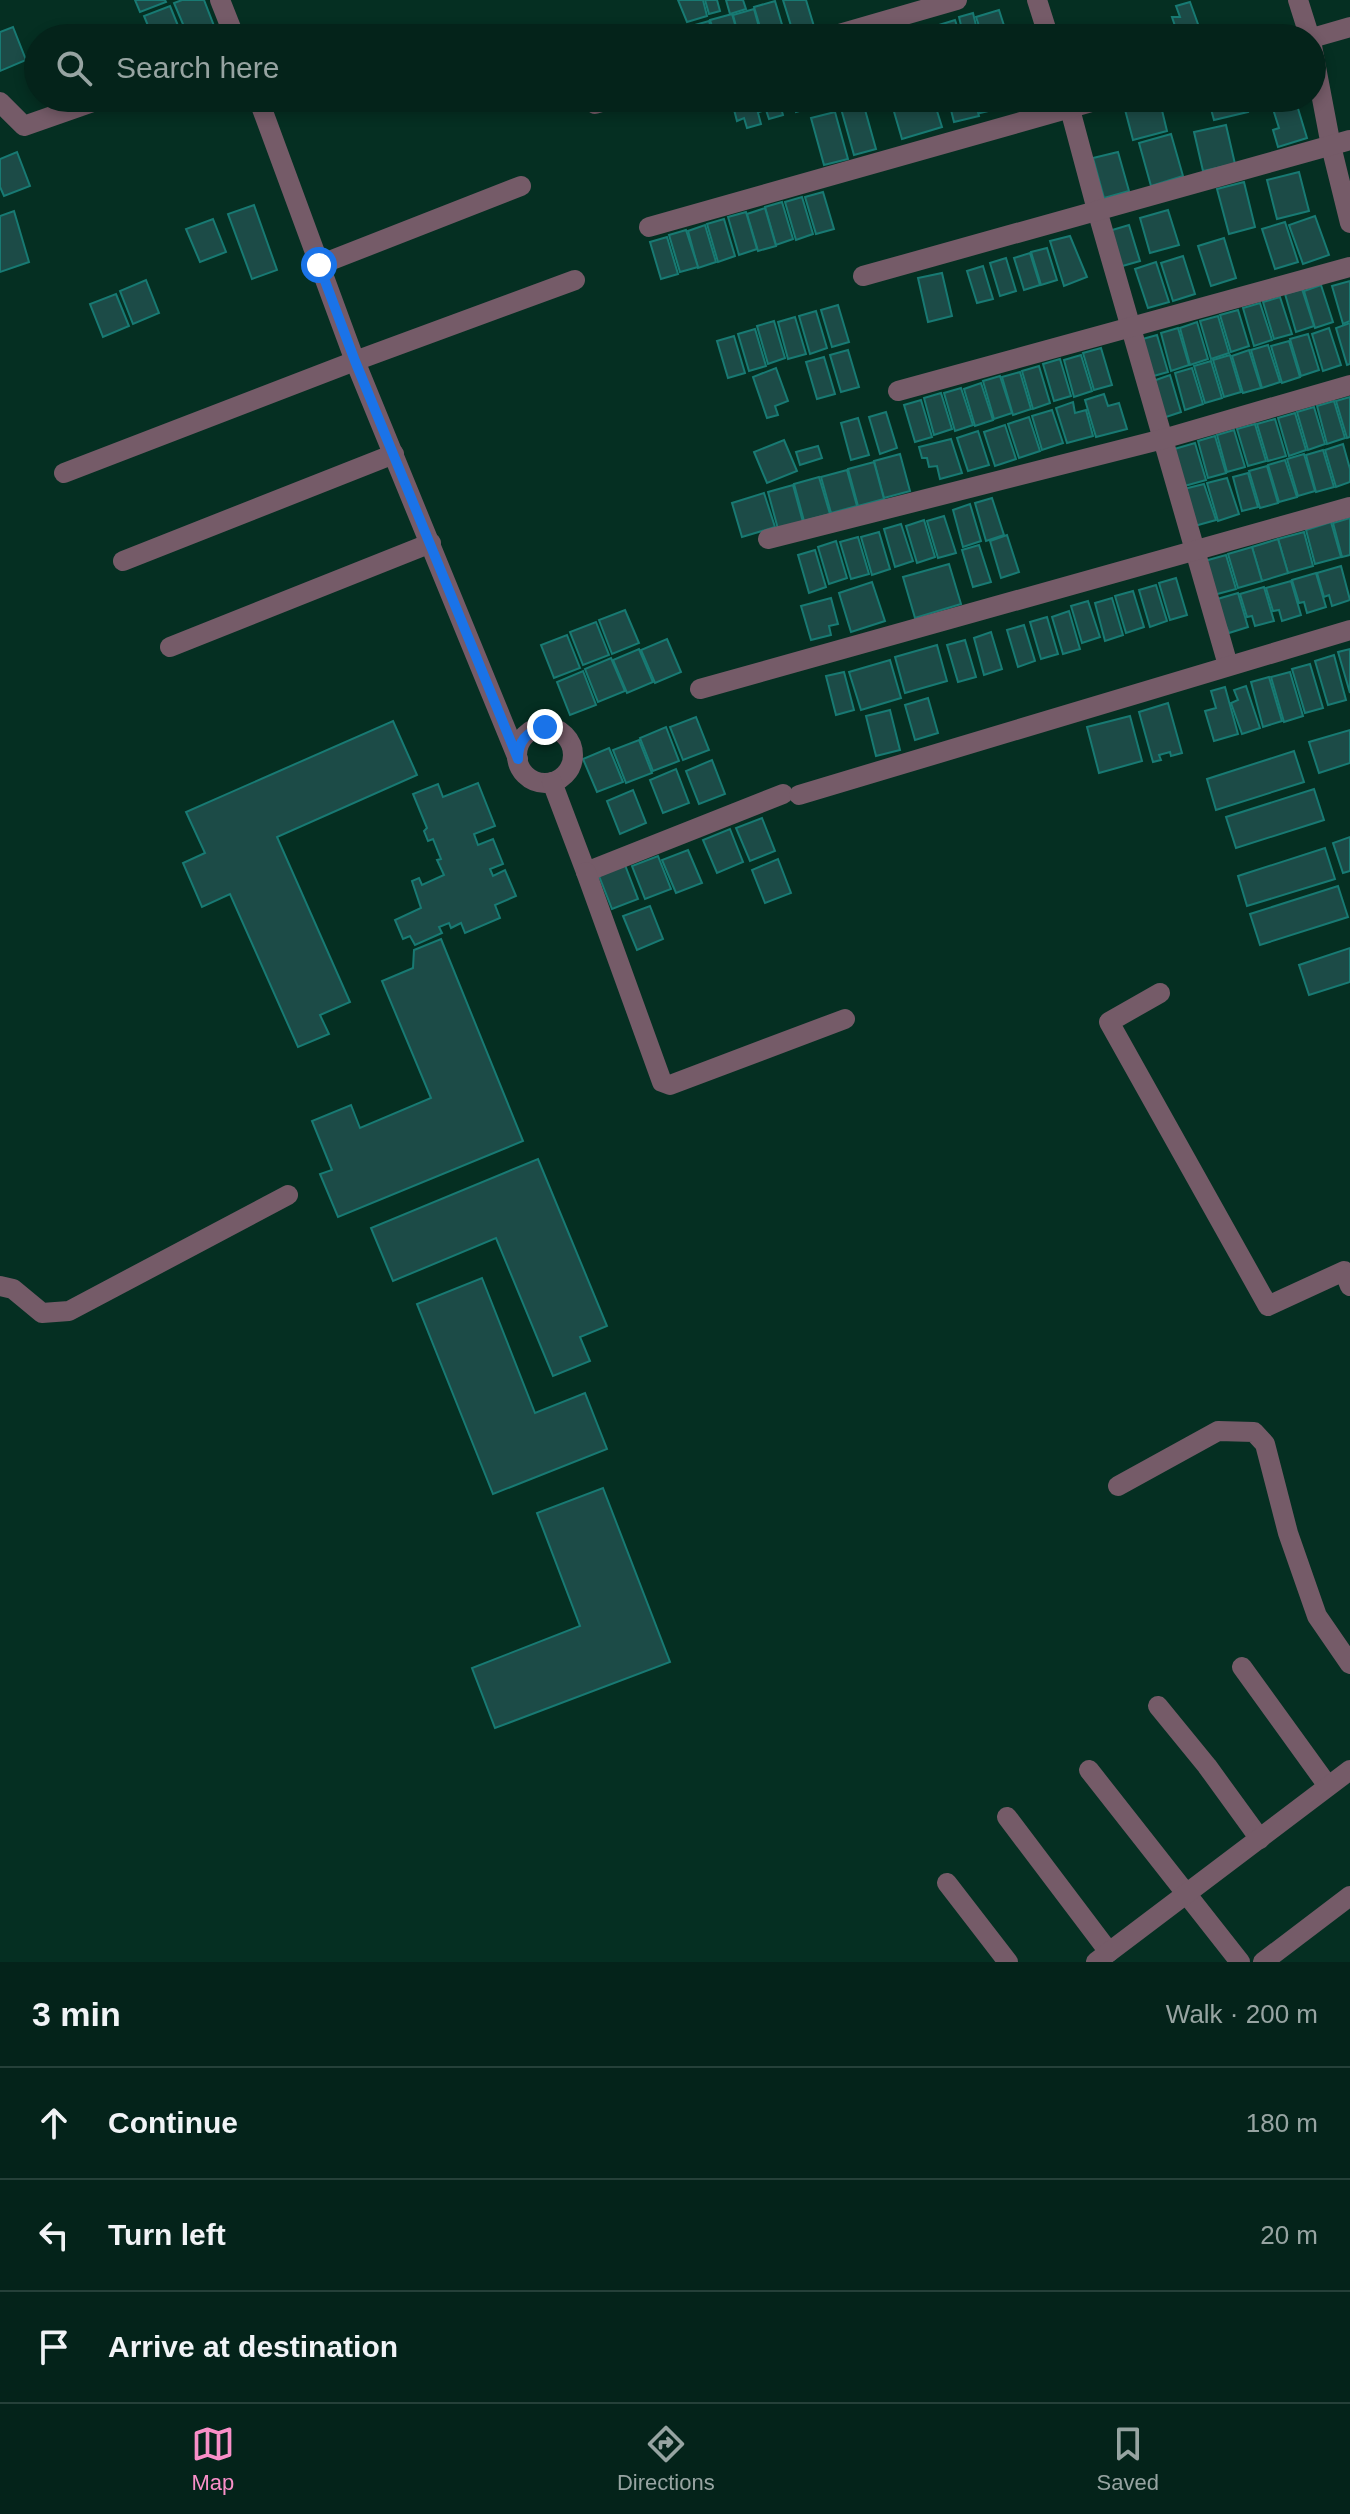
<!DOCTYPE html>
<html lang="en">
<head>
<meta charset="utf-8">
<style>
	:root { --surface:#04231a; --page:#122f27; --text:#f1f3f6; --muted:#97a4a2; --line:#254039; --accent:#f98fc8 }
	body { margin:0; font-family:Helvetica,sans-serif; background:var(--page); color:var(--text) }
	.stop { position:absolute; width:24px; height:24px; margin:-18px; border:6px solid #1a73e8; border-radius:50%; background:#fff }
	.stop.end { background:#1a73e8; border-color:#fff; box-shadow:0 2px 8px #0008 }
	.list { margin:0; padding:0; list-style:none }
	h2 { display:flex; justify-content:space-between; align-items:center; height:104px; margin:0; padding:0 32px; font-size:34px }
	h2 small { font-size:26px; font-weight:400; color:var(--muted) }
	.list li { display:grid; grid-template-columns:52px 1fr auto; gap:24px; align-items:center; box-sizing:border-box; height:112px; padding:0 32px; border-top:2px solid var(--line) }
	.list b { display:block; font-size:30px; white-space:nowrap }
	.list em { font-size:26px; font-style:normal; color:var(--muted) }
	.icon { flex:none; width:44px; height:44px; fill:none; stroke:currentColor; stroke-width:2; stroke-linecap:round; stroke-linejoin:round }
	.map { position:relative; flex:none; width:1350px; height:1962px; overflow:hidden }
	.search { position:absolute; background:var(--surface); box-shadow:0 4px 12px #0003; left:24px; right:24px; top:24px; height:88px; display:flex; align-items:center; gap:20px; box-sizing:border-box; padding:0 28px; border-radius:44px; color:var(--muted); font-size:30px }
	.sheet { height:440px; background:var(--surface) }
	nav { display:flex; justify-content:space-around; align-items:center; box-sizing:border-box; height:112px; border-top:2px solid var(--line); background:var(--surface); font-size:22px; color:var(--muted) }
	nav a { display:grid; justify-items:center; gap:4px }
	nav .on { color:var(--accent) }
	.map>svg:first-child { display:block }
</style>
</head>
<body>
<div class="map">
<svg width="1350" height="1962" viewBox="0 0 1350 1962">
	<rect width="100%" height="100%" fill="#052f22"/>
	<g fill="#1c4b47" stroke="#187a73" stroke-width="2">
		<polygon points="135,0 165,0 166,2 140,12"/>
		<polygon points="182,0 204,0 214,26 188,36 174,3"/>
		<polygon points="678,0 703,0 707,16 687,22"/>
		<polygon points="705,0 717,0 720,11 709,14"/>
		<polygon points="726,0 743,0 746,9 730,14"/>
		<polygon points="783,0 806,0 816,33 801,37 799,27 792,29"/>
		<polygon points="775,1 786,38 770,38 769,35 763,37 754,7"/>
		<polygon points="1190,2 1203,38 1171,38 1170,35 1177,32 1172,17 1180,17 1176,6"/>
		<polygon points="170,6 183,38 153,38 144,16"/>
		<polygon points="754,9 762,38 739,38 733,15"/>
		<polygon points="999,10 1008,38 983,38 976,17"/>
		<polygon points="973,13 979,38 964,38 959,17"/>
		<polygon points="732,14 739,38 716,38 710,20"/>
		<polygon points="955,20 961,38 935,38 934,34 941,32 939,25"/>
		<polygon points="709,21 714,38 691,38 688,27"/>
		<polygon points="13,27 26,60 0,71 0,32"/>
		<polygon points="1098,28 1101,38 1071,38 1071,35"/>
		<polygon points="731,98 754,98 761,124 747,128 744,118 737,121"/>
		<polygon points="755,98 778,98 783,115 769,119 766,110 759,112"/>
		<polygon points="784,98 808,98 810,108 796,112 793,102 786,105"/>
		<polygon points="890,98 933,98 942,127 902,139"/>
		<polygon points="948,98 974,98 979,116 954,122"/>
		<polygon points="976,98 998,98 1001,108 980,113"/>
		<polygon points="999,98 1022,98 1024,104 1003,110"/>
		<polygon points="1138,98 1159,98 1167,131 1133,140 1123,102"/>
		<polygon points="1208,98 1244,98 1248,112 1214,120"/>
		<polygon points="862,99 876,149 854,155 840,105"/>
		<polygon points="1296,102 1307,138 1278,147 1273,130 1279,128 1273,109"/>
		<polygon points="835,112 848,159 824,165 811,118"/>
		<polygon points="1226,125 1235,164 1203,171 1194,132"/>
		<polygon points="1171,134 1183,176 1151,186 1139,143"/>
		<polygon points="17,152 30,186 4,196 0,187 0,159"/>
		<polygon points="1118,152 1129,191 1104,198 1093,158"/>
		<polygon points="1299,172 1309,211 1277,219 1267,180"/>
		<polygon points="1244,182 1255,227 1229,234 1217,189"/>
		<polygon points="823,192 834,229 816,234 805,197"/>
		<polygon points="802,197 813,234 796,240 785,202"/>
		<polygon points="782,202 793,239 776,245 765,207"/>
		<polygon points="254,205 277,270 252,279 228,214"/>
		<polygon points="765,208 776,246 758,251 747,214"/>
		<polygon points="1168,210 1179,245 1150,253 1140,218"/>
		<polygon points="14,211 29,262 0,272 0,216"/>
		<polygon points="746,212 757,249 739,255 728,217"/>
		<polygon points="1315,216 1329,255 1303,264 1289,225"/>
		<polygon points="213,219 226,252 200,262 186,229"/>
		<polygon points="724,219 735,256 718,262 707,224"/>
		<polygon points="1285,222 1298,262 1275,269 1262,229"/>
		<polygon points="705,225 716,262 698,268 688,231"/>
		<polygon points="1129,225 1140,261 1119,267 1109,231"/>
		<polygon points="686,230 698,267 680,272 669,235"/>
		<polygon points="1070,236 1087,277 1064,286 1050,241"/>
		<polygon points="667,237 678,274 661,279 650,242"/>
		<polygon points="1224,238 1236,278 1211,286 1198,246"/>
		<polygon points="1047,248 1057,280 1041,285 1031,252"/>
		<polygon points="1030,253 1040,285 1024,290 1014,258"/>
		<polygon points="1183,256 1195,294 1173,301 1161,263"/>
		<polygon points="1006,258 1016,291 1000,296 990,263"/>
		<polygon points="1156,262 1169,302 1148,308 1135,269"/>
		<polygon points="983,266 993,299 977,303 967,271"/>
		<polygon points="942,273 952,316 928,322 918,278"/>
		<polygon points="146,280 159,313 133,324 120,291"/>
		<polygon points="1350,281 1350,321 1343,324 1332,286"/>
		<polygon points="1321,285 1333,322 1315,328 1304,291"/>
		<polygon points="1302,289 1314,326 1296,332 1285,294"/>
		<polygon points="116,294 129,326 103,337 90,304"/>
		<polygon points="1280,297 1292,334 1274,339 1263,302"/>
		<polygon points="1260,303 1272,340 1254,346 1243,308"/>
		<polygon points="838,305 849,342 832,347 821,310"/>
		<polygon points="1238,310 1249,346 1231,352 1220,315"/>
		<polygon points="816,311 827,348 810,354 799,316"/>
		<polygon points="1218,316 1229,353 1211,359 1200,321"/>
		<polygon points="795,317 806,354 788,359 778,322"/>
		<polygon points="774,321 785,358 768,364 757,326"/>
		<polygon points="1197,322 1208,359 1190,365 1180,328"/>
		<polygon points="1350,323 1350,364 1347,365 1336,328"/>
		<polygon points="1178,328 1189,365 1171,371 1161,333"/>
		<polygon points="1329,328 1341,365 1323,371 1312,334"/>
		<polygon points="755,329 766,366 749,371 738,334"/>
		<polygon points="1308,334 1319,370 1301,376 1290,339"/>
		<polygon points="1157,335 1168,372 1150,377 1139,340"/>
		<polygon points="734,336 745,373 728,378 717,341"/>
		<polygon points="1289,341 1300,377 1282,383 1271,346"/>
		<polygon points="1268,345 1280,382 1262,388 1251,350"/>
		<polygon points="1101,348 1112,385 1094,390 1083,353"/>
		<polygon points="848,350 859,387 841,392 830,355"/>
		<polygon points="1249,350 1261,388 1243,393 1232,356"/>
		<polygon points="1081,355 1092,391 1074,397 1064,360"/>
		<polygon points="1230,355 1241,392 1224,397 1213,360"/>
		<polygon points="824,357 835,394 817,399 806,362"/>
		<polygon points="1060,359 1071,396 1054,401 1043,364"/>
		<polygon points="1211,361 1222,398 1205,403 1194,366"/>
		<polygon points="1039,366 1050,403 1033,409 1022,371"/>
		<polygon points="776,368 788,401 775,406 778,415 767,418 753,377"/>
		<polygon points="1192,368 1203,404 1185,410 1175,373"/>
		<polygon points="1020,372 1031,409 1013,415 1002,377"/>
		<polygon points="1170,375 1181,412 1163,418 1153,381"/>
		<polygon points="1000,376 1012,413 994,419 983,381"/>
		<polygon points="981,383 993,420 975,426 964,389"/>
		<polygon points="961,388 973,425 955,431 944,393"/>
		<polygon points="941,393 952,429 934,435 924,398"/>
		<polygon points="1104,394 1108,406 1119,403 1127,429 1096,437 1085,400"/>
		<polygon points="1350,397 1350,437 1347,438 1336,401"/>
		<polygon points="921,400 932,437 915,442 904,405"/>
		<polygon points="1334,401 1345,438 1327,444 1317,406"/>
		<polygon points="1073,402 1075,413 1086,410 1093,436 1067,443 1056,408"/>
		<polygon points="1314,407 1325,444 1308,450 1297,412"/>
		<polygon points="1052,410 1063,443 1042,450 1032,416"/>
		<polygon points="886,412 897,448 880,454 869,417"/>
		<polygon points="1295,413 1306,450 1289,456 1278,418"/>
		<polygon points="1029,417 1040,451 1019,458 1008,424"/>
		<polygon points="858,418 869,455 851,460 841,423"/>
		<polygon points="1275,419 1286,456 1268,461 1257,424"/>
		<polygon points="1255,424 1266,461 1248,466 1237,429"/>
		<polygon points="1005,425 1016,459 995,466 984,432"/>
		<polygon points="1234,430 1245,467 1227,472 1217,435"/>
		<polygon points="978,431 989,465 968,471 957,438"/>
		<polygon points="1215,436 1226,473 1208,478 1198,441"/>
		<polygon points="951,439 962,473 940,479 937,466 929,467 927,458 922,458 919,447"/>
		<polygon points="784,440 797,471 767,483 754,452"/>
		<polygon points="1195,443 1206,480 1181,487 1171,450"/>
		<polygon points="1343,444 1350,469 1350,482 1336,487 1325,450"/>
		<polygon points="818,446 822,458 800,465 796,452"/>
		<polygon points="1323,450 1334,487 1316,492 1306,455"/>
		<polygon points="900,454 910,491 884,498 874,461"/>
		<polygon points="1304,454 1315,491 1298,496 1287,459"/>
		<polygon points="1285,460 1297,497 1279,502 1268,465"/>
		<polygon points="874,462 884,499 858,506 848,469"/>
		<polygon points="1267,466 1278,503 1260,508 1249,471"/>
		<polygon points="847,470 857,506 831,513 821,477"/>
		<polygon points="1248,473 1258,507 1242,511 1233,477"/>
		<polygon points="819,477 830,514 804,521 794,484"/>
		<polygon points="1227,478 1239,514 1218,521 1207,483"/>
		<polygon points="1204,484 1216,520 1191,527 1180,490"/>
		<polygon points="793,485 803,522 778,529 768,492"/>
		<polygon points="764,493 775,527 742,537 732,503"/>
		<polygon points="992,498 1004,535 986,541 975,503"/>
		<polygon points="970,504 981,541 963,547 953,510"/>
		<polygon points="944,516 956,553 938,558 927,521"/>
		<polygon points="1350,518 1350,555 1342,557 1333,523"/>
		<polygon points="924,520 935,557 917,563 906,526"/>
		<polygon points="1331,522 1341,557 1315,564 1306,530"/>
		<polygon points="901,524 913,561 895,567 884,529"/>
		<polygon points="879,532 890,569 872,575 861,537"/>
		<polygon points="1304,532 1313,566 1288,573 1278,539"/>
		<polygon points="1007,535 1019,572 1001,578 990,541"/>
		<polygon points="858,537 869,574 851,579 840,542"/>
		<polygon points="1278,539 1288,573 1262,581 1252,547"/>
		<polygon points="836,541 847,578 829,584 818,547"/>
		<polygon points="979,545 991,582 973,587 962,550"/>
		<polygon points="1252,547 1262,581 1238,588 1228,554"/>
		<polygon points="815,550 826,587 809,593 798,555"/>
		<polygon points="1226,555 1236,589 1210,596 1201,562"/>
		<polygon points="949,564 961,604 915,618 903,577"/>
		<polygon points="1341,566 1350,600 1332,606 1329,595 1324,597 1317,573"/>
		<polygon points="1316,573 1326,607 1307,613 1304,602 1299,603 1292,580"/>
		<polygon points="1176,578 1187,615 1170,620 1159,583"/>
		<polygon points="1291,581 1301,615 1282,621 1279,610 1273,611 1266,588"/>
		<polygon points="872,582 885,621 851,632 839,593"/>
		<polygon points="1156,585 1167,621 1150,627 1139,590"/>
		<polygon points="1264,587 1274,621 1255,626 1252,616 1247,617 1240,594"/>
		<polygon points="1133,591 1144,627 1126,633 1115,596"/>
		<polygon points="1238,593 1248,627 1229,633 1214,600"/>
		<polygon points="831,598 838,624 829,626 831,635 811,640 801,606"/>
		<polygon points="1112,598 1123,635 1105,641 1095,603"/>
		<polygon points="1088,601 1100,637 1082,643 1071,606"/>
		<polygon points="625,610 639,643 612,654 599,620"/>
		<polygon points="1069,611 1080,649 1063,654 1052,617"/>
		<polygon points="1047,617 1058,654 1041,659 1030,622"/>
		<polygon points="596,622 609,655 583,665 570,632"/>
		<polygon points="1024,625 1035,661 1018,667 1007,630"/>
		<polygon points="991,632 1002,669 984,675 974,638"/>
		<polygon points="567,635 580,668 554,678 541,645"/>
		<polygon points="667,639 681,672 655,683 641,650"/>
		<polygon points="965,640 976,677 958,682 947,645"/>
		<polygon points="937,645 947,681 905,693 895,657"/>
		<polygon points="639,649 653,682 627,693 613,660"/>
		<polygon points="1350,649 1350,693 1338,652"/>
		<polygon points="1334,655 1346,700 1328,705 1315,661"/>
		<polygon points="611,658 625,691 598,702 585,669"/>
		<polygon points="890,660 901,698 861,710 849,672"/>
		<polygon points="1310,664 1323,708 1305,713 1292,669"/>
		<polygon points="583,671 596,705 570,715 557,682"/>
		<polygon points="844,672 854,710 836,715 826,676"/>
		<polygon points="1290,672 1303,716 1284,722 1271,677"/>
		<polygon points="1269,677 1282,721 1263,727 1251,682"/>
		<polygon points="1246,686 1260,728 1242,734 1231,703 1238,700 1234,690"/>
		<polygon points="1225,687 1238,734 1214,741 1205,711 1216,708 1211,691"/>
		<polygon points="928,698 938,733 915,740 905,705"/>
		<polygon points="1168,703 1182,753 1171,756 1170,752 1159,755 1161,760 1153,762 1139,712"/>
		<polygon points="890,710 900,750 876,756 866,716"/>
		<polygon points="1130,716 1142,761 1099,773 1087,727"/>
		<polygon points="696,717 709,750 683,760 670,727"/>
		<polygon points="393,721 417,775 277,837 350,1002 320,1015 329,1034 298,1047 230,894 202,907 183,863 205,853 186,812"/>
		<polygon points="666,727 679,761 653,771 640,738"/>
		<polygon points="1350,730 1350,763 1319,773 1309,742"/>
		<polygon points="639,740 652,773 626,783 613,750"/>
		<polygon points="609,748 623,782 597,792 583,759"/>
		<polygon points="1294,751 1304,782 1216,810 1207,779"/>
		<polygon points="712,760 725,794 699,804 686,771"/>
		<polygon points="676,769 689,803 663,813 650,780"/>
		<polygon points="478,783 495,826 474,834 478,845 493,839 503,864 490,869 493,876 505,870 516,896 495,905 500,918 465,933 461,923 451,928 449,923 439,927 442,933 415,945 410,936 403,939 395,920 421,908 412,881 419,878 422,885 444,875 437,860 441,859 433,839 428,841 424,831 427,828 413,794 438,784 443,797"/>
		<polygon points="1314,789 1324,820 1236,848 1226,817"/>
		<polygon points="633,790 646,823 620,834 607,801"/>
		<polygon points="762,818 775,851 750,861 736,828"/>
		<polygon points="730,829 743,862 717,873 703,840"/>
		<polygon points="1350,837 1350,871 1343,873 1333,843"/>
		<polygon points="1325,848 1335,879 1247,906 1238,876"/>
		<polygon points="688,850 702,883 676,893 662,860"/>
		<polygon points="658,856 671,889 645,899 632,866"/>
		<polygon points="778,859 791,893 765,903 752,870"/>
		<polygon points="625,865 638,899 612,909 599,876"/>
		<polygon points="1338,886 1348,917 1260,945 1250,914"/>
		<polygon points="650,906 663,939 637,950 623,916"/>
		<polygon points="441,939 523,1141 338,1217 320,1174 332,1170 312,1121 351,1105 360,1128 431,1098 382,981 413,968 414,950"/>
		<polygon points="1350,948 1350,982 1309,995 1299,965"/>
		<polygon points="538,1159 607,1326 580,1337 590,1361 553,1376 496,1238 393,1281 371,1228"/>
		<polygon points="482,1278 535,1413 585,1393 607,1449 493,1494 417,1304"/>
		<polygon points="603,1488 670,1662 495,1728 472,1668 580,1626 537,1513"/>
	</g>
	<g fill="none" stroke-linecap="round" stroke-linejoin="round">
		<g stroke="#755b68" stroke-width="20">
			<polyline points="220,0 235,38"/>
			<polyline points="1037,0 1049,38"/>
			<polyline points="1298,0 1310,38"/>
			<polyline points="825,38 957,0"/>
			<polyline points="1312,38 1350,27"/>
			<polyline points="1312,46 1331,146 1350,223"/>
			<polyline points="258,98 355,361 518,759"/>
			<polyline points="593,98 595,104 616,98"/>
			<polyline points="1067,98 1097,210 1228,665"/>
			<polyline points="0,102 24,126 104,98"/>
			<polyline points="649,227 1106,98"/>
			<polyline points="319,265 521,186"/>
			<polyline points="863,276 1350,140"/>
			<polyline points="898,391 1350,267"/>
			<polyline points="64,473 355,361 575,280"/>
			<polyline points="768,539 1163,439 1350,385"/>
			<polyline points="123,561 394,454"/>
			<polyline points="170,647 431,543"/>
			<polyline points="700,689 1350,507"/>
			<circle cx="545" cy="755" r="28"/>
			<polyline points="552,782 586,872 783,794"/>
			<polyline points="799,795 1350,630"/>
			<polyline points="586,872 662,1082 670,1085 845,1019"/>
			<polyline points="1160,993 1109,1022 1268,1306 1344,1271 1350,1286"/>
			<polyline points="0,1286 13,1289 42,1313 69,1311 288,1195"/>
			<polyline points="1118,1486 1218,1431 1254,1432 1265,1444 1288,1533 1317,1616 1350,1664"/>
			<polyline points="1242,1667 1328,1786"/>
			<polyline points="1158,1706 1207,1766 1260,1839"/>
			<polyline points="1089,1770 1240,1962"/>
			<polyline points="1007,1817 1109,1952"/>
			<polyline points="947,1883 1008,1962"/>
			<polyline points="1096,1962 1350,1770"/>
			<polyline points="1263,1962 1350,1896"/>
		</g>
	</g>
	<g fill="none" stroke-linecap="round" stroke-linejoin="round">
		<path stroke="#1a73e8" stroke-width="10" d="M319 265 355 361 518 759C518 741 527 731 545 727"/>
	</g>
</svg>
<div class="stop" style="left:319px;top:265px"></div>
<div class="stop end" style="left:545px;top:727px"></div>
<div class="search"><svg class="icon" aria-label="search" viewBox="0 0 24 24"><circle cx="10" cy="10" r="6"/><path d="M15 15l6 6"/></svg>Search here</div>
</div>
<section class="sheet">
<h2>3 min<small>Walk · 200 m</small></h2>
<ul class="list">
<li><svg class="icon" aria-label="ahead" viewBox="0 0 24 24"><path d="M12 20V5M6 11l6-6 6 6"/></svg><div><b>Continue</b></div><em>180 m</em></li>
<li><svg class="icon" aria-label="left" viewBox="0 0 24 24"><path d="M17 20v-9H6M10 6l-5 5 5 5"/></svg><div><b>Turn left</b></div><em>20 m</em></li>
<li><svg class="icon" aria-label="arrive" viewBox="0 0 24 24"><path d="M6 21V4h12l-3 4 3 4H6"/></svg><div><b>Arrive at destination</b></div></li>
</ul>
</section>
<nav>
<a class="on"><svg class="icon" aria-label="map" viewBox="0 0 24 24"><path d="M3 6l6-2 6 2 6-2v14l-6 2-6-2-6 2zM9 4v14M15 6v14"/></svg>Map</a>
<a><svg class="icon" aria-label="directions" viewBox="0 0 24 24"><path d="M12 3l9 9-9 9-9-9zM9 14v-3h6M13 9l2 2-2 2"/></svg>Directions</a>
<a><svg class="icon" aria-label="saved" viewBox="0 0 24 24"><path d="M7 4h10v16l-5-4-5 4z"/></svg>Saved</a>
</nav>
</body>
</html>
